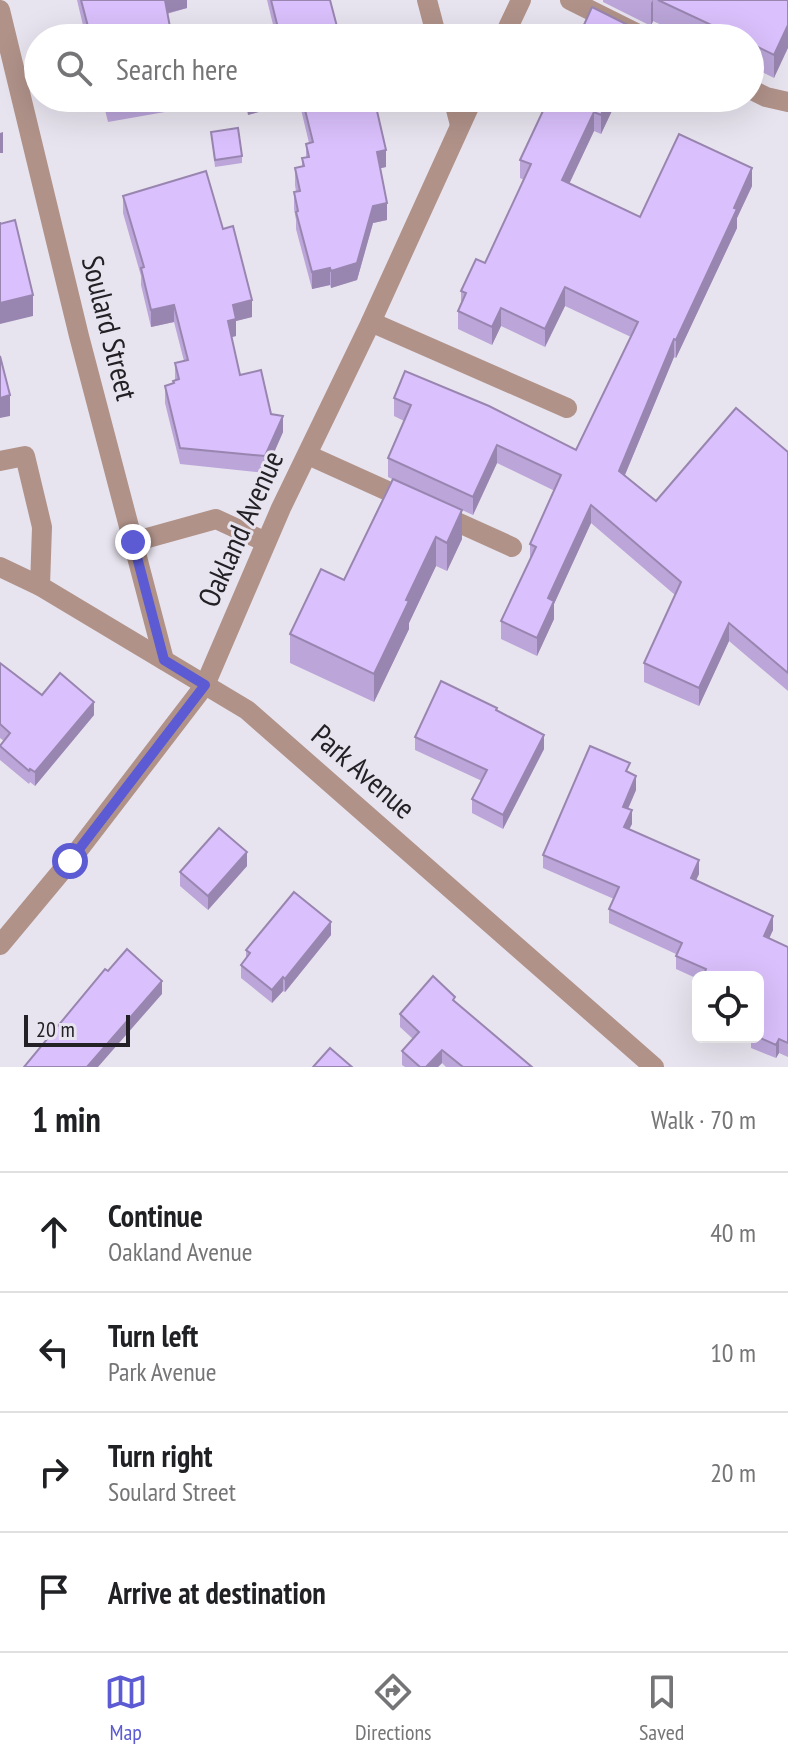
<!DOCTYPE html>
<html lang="en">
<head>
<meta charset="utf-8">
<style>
	:root { --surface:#fff; --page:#f2f2f2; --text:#202124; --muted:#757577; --line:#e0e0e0; --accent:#5c5bd3 }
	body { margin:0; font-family:"PT Sans Narrow",sans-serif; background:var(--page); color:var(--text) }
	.controls { position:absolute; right:24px; bottom:24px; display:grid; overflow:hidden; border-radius:12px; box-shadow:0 8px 32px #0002 }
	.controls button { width:72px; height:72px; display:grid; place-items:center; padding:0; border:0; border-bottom:2px solid var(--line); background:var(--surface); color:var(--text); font:40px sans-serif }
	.scale { position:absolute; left:24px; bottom:20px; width:106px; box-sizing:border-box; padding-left:8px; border:4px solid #232125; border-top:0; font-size:22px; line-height:28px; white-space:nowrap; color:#232125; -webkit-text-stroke:6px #e8e4ef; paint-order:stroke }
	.stop { position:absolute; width:24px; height:24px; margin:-18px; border:6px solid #5c5bd3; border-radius:50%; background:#fff }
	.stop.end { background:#5c5bd3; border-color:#fff; box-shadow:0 2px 8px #0008 }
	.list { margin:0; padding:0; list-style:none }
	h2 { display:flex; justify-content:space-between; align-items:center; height:104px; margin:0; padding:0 32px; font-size:34px }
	h2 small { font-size:26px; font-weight:400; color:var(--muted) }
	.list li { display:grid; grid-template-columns:52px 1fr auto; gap:24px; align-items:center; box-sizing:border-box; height:120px; padding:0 32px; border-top:2px solid var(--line) }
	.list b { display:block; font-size:30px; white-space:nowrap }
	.list p { margin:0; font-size:26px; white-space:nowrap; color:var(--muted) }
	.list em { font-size:26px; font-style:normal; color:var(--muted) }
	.icon { flex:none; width:44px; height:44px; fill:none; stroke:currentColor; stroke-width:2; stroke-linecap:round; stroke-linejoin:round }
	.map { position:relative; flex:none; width:788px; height:1067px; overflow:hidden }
	.search { position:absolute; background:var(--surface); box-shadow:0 8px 32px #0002; left:24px; right:24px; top:24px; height:88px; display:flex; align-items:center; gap:20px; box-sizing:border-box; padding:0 28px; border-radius:44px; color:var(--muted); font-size:30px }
	.sheet { height:584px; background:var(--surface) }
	nav { display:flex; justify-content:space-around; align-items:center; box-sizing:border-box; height:112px; border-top:2px solid var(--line); background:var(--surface); font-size:22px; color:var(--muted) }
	nav a { display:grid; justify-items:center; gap:4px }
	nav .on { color:var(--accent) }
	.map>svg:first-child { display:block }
</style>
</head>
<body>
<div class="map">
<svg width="788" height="1067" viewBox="0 0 788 1067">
	<rect width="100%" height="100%" fill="#e8e4ef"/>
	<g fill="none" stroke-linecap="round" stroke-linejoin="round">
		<g stroke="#b09289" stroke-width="20">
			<polyline points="427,0 437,38"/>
			<polyline points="570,0 646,38"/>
			<polyline points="0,10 79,336 164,660"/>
			<polyline points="503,38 521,0"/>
			<polyline points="750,89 766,97 788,102"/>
			<polyline points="453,98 460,125"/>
			<polyline points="371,322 567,408"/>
			<polyline points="308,455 410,501"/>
			<polyline points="0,461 25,456 42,527 40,586"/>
			<polyline points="439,514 512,547"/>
			<polyline points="133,542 216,519 266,542"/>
			<polyline points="0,567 40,586 247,710 654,1067"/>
			<polyline points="0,945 70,861 205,685 281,508 371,322 473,98"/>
		</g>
	</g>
	<g fill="#bba5d9">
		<polygon points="77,0 187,0 187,8 167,14 172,38 86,38"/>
		<polygon points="267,0 330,0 340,38 276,37"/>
		<polygon points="603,0 788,0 774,78 750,66 750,38 689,38 653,21 651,26 603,2"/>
		<polygon points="102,98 182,98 182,109 108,122"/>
		<polygon points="243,98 374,98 386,167 380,168 387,220 373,223 357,280 331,288 330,285 312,289 296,229 296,220 294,209 294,192 296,192 295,185 295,168 302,167 302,158 306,157 306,144 309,143 299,101 248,115"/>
		<polygon points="549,98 618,98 601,134 594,131 569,184 640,217 752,186 737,218 737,228 676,358 674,357 625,475 656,501 788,452 788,691 729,641 699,706 644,682 644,663 675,595 591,523 554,604 554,619 537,656 501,639 501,621 530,560 530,544 555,491 497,463 473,515 462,510 462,539 447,571 436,566 409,623 409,629 374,702 290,663 290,634 344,580 392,479 388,477 388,458 404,421 394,416 394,398 576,450 631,337 565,306 545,347 501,326 492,345 458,329 458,311 461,303 461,291 485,263 524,180 520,178 520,160"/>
		<polygon points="211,132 242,156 242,163 215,167"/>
		<polygon points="123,196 223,229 252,317 236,321 236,336 232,337 240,375 271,414 283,432 265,473 180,464 165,403 165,386 173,384 173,381 175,380 175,363 184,361 174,322 151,327 141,285 141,276 123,213"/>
		<polygon points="0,663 42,695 94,715 35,786 30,782 29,784 0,760 0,745 4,741 0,738"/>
		<polygon points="497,711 544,749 503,829 472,813 472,799 482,781 415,750 415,737"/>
		<polygon points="630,773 636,790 628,809 632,824 629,829 699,874 696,880 773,930 769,938 788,947 788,1057 779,1053 776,1058 751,1048 751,1037 758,1037 758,977 698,977 698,979 676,969 676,954 609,923 609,909 614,899 543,868 543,855"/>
		<polygon points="247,866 208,910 180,886 180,872"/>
		<polygon points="331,935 285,992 283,991 272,1003 241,978 241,965 246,958 246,950"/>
		<polygon points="455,1002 532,1067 446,1067 442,1063 438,1067 405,1067 402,1065 402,1051 413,1039 400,1027 400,1014"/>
	</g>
	<g fill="#9986b0">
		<polygon points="164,0 187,0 187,8 164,14"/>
		<polygon points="653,0 653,21 651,26 651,3"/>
		<polygon points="788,25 788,48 774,78 774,55"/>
		<polygon points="248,98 299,98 299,101 248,115"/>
		<polygon points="609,98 618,98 601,134 601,115"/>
		<polygon points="594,112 594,131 562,199 562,180"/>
		<polygon points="3,132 3,153 0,153 0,133"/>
		<polygon points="386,150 386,167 377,169 377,152"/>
		<polygon points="752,168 752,186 737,218 737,228 676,358 676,340"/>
		<polygon points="387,203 387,220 373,223 357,280 331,288 331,271 373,206"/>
		<polygon points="330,268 330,285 312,289 312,272"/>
		<polygon points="565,287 565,306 545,347 545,329"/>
		<polygon points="33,295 33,316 0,324 0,303"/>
		<polygon points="252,300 252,317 236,321 236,336 228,338 228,321 233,305"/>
		<polygon points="174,305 174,322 151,327 151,310"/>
		<polygon points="501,308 501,326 492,345 492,327"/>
		<polygon points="674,339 674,357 619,489 619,471"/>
		<polygon points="10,395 10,416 0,418 0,398"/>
		<polygon points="283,416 283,432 265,473 265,456"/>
		<polygon points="497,445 497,463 473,515 473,497"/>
		<polygon points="591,505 591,523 554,604 554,619 537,656 537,638 548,598"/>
		<polygon points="462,510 462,539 447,571 447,543"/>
		<polygon points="436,537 436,566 409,623 409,629 374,702 374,674 406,600"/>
		<polygon points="729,623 729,641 699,706 699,688"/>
		<polygon points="94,702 94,715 35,786 35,772"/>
		<polygon points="544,735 544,749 503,829 503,815"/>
		<polygon points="636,776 636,790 623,820 623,807"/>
		<polygon points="632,810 632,824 624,840 624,827"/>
		<polygon points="247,852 247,866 208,910 208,896"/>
		<polygon points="699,860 699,874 691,891 691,878"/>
		<polygon points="773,916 773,930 764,950 764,936"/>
		<polygon points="331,922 331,935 285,992 285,979"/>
		<polygon points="283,977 283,991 272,1003 272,990"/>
		<polygon points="162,981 162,994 98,1067 86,1067"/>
		<polygon points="779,1039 779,1053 776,1058 776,1045"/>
		<polygon points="442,1050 442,1063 438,1067 426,1067"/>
	</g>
	<g fill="#dac0fc" stroke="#9986b0" stroke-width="2">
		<polygon points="81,0 165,0 172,38 91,38"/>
		<polygon points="271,0 330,0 340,38 273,38 280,36"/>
		<polygon points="658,0 788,0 788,25 774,55 750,43 750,38 739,38"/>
		<polygon points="592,7 640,31 637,38 578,38"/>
		<polygon points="106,98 149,98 108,106"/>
		<polygon points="302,98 374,98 386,150 377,152 387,203 373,206 357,263 331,271 330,268 312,272 296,212 298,211 294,192 300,191 295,168 304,166 302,158 309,157 306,144 313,142"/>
		<polygon points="549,98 609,98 601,115 594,112 562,180 640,217 679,134 752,168 734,208 737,209 676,340 674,339 619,471 656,501 736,408 788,452 788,673 729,623 699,688 644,663 681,582 591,505 548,598 554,601 537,638 501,621 536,547 530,544 561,475 497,445 473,497 388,458 411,405 394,398 405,371 489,406 576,450 638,322 565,287 545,329 501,308 492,327 458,311 466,293 461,291 476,259 485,263 531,164 520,160"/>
		<polygon points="238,128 242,156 215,160 211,132"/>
		<polygon points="206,171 223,229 233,226 252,300 233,305 236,319 228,321 240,375 261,370 271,414 283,416 265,456 180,448 165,386 174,383 173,381 179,379 175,363 188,360 174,305 151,310 141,268 144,267 123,196"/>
		<polygon points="15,220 33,295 0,303 0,222 0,224"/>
		<polygon points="0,356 10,395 0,398"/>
		<polygon points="393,479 462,510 447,543 436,537 406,600 409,601 374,674 290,634 321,569 344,580"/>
		<polygon points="0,663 42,695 60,673 94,702 35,772 30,769 29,771 0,746 10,733 0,724"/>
		<polygon points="441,681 497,708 496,710 544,735 503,815 472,799 487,770 415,737"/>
		<polygon points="590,746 630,763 626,771 636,776 623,807 632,810 624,827 699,860 691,878 773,916 764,936 788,947 788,1043 779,1039 776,1045 758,1037 758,1019 761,1013 758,1011 758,977 703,977 706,969 676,956 682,943 609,909 619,887 543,855"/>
		<polygon points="219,828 247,852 208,896 180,872"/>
		<polygon points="294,892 331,922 285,979 283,977 272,990 241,965 250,953 246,950"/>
		<polygon points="127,949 162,981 87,1067 24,1067 105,969 108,971"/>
		<polygon points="433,976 455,997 453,1000 532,1067 463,1067 442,1050 426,1067 420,1067 402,1051 419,1032 400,1014"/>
		<polygon points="330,1048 352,1067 313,1067"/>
	</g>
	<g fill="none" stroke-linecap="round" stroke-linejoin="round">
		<polyline stroke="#5c5bd3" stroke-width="10" points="70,861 205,685 164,660 133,542"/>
	</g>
	<g text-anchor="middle" stroke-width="6" stroke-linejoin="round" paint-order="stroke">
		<g font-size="30" fill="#232125" stroke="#e8e4ef">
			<text transform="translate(109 328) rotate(76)" y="10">Soulard Street</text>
			<text transform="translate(241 529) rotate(-66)" y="10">Oakland Avenue</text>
			<text transform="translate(363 772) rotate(41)" y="10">Park Avenue</text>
		</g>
	</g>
</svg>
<div class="controls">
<button><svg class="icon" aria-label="locate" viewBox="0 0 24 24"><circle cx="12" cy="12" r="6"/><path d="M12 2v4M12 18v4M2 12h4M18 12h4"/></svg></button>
</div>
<div class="scale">20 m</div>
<div class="stop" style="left:70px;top:861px"></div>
<div class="stop end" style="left:133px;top:542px"></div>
<div class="search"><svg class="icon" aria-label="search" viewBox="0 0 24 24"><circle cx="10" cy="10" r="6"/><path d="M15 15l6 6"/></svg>Search here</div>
</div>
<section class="sheet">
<h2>1 min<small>Walk · 70 m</small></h2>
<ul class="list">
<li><svg class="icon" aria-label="ahead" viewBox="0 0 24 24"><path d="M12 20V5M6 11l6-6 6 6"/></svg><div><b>Continue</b><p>Oakland Avenue</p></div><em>40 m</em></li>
<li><svg class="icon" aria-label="left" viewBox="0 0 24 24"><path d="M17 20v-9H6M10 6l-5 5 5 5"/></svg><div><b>Turn left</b><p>Park Avenue</p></div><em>10 m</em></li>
<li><svg class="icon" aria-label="right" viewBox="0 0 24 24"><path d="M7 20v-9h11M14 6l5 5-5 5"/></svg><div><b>Turn right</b><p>Soulard Street</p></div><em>20 m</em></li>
<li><svg class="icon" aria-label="arrive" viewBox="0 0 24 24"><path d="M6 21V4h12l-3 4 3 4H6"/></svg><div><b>Arrive at destination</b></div></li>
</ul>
</section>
<nav>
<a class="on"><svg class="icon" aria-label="map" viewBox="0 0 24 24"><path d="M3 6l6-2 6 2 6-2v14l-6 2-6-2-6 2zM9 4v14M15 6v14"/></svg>Map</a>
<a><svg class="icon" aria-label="directions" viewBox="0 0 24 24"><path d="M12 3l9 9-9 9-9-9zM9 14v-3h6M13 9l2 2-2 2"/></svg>Directions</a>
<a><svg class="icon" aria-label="saved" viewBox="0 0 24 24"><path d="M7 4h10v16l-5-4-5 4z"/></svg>Saved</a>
</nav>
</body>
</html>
